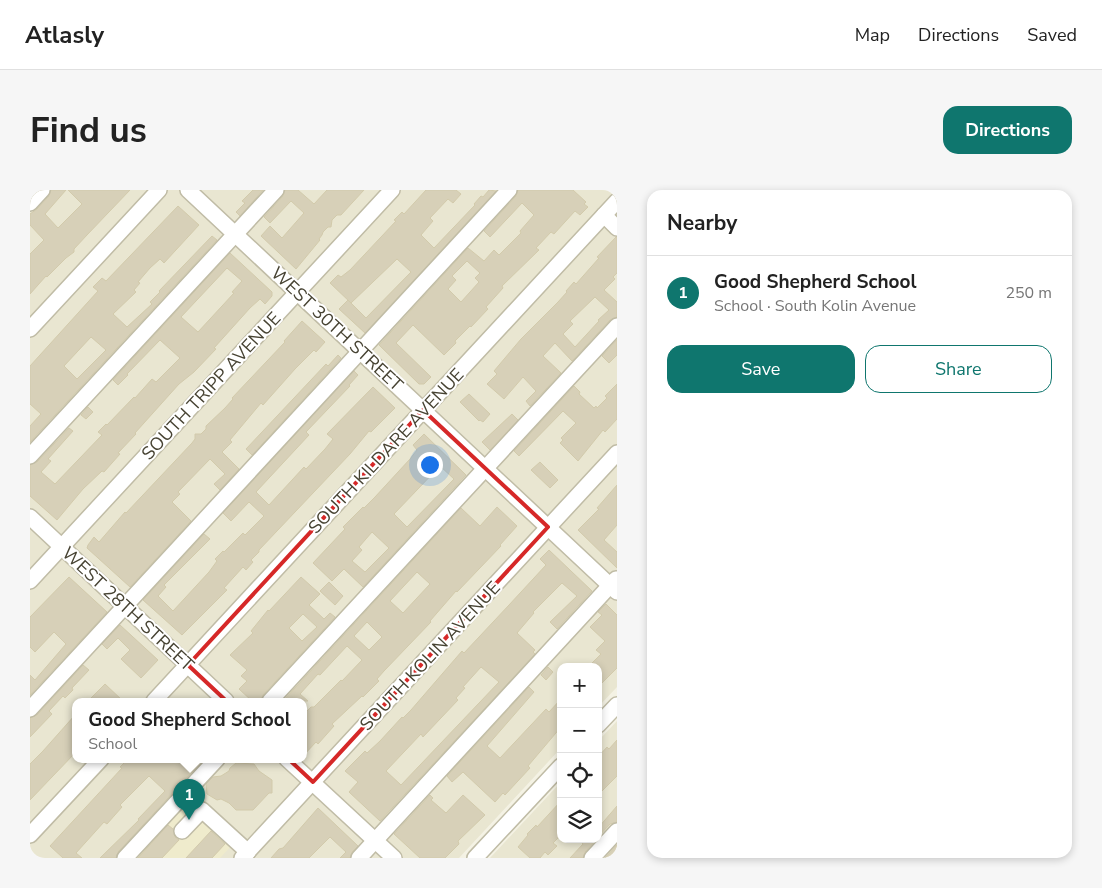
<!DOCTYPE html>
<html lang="en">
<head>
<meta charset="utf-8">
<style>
	:root { --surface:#fff; --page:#f6f6f6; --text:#222; --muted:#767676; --line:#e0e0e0; --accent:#0f766e }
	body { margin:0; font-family:"Nunito Sans",sans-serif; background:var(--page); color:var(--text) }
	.controls { position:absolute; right:15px; bottom:15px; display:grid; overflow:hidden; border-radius:10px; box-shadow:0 2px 8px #0003 }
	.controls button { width:45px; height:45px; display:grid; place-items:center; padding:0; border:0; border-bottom:1px solid var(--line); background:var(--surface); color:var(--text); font:25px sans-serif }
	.you { position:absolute; left:399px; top:274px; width:18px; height:18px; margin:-12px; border:4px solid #fff; border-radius:50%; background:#1a73e8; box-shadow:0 0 0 8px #1a73e833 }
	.badge { display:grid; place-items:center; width:32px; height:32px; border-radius:50%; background:var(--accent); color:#fff; font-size:16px; font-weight:700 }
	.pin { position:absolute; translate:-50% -41px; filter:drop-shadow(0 1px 2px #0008) }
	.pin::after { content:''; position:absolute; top:26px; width:18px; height:15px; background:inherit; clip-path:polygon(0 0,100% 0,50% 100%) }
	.popup { position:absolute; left:42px; top:508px; width:235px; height:65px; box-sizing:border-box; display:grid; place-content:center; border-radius:10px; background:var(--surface); filter:drop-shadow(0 1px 4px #0005); font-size:16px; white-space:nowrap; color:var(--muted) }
	.popup b { font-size:19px; color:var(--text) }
	.popup::after { content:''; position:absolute; left:50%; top:100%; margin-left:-10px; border:10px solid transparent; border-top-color:var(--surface) }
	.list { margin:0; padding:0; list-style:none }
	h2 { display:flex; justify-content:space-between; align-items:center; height:65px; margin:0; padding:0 20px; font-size:21px }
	h2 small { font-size:16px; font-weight:400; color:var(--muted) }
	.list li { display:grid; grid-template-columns:32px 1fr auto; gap:15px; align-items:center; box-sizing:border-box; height:75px; padding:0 20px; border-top:1px solid var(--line) }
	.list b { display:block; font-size:19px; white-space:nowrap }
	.list p { margin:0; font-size:16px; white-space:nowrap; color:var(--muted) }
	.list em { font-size:16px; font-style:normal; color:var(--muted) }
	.actions { display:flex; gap:10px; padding:15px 20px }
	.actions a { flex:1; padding:11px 0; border:1px solid var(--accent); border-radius:15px; text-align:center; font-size:18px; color:var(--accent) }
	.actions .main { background:var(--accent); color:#fff }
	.icon { flex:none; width:28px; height:28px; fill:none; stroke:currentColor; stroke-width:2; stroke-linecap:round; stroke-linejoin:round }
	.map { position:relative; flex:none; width:587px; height:668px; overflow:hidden; border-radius:15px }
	header { display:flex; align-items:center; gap:30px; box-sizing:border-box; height:70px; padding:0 25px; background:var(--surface); border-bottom:1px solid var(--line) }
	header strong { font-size:24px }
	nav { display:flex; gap:28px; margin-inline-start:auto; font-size:18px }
	.intro { display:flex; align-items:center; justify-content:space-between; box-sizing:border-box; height:120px; padding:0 30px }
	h1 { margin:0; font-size:35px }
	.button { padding:12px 22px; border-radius:15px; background:var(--accent); color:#fff; font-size:18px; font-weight:700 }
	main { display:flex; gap:30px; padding:0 30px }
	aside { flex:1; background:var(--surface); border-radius:15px; box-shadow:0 2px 8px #0003 }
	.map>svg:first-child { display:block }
</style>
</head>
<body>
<header>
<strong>Atlasly</strong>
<nav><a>Map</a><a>Directions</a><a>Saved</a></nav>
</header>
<div class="intro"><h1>Find us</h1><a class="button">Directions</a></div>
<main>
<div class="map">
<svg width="587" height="668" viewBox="0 0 587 668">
	<rect width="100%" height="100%" fill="#f4f2e4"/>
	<g fill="#e9e6d1" fill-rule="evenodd">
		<path d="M0 0H587V497L568 517V477H531V558L429 668H0ZM45 511H273V569H45Z"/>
		<polygon points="587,531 587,668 460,668 531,592 531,649 568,649 568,551"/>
	</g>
	<polygon fill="#efebcc" points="157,608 205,652 190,668 102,668"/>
	<g fill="#d7d0b8" stroke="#d2caab" fill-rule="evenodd">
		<polygon points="21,0 36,0 15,24 28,38 52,14 38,0 100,0 57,45 44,59 44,62 36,68 17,87 16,86 0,104 0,64 14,50 0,35 0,24 7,19 19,6"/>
		<polygon points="223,0 233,0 210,26 206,22 215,13 212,11"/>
		<polygon points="255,0 268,0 284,14 297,0 334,0 311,25 307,25 302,30 301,37 298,37 293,42 292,45 289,49 290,50 266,79 231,46 240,36 252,48 274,23 261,11 240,33 234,27 253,6"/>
		<polygon points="396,0 426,0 431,4 423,13 418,9 400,28 403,31 391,45 404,58 445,15 444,14 451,6 453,7 459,0 466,1 335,143 309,119 318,110 336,128 381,82 367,69 321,113 300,93 308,85 311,87 320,80 366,31 364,30 372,22 374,24"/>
		<path d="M488 0H543L556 12 554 14 558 17 550 25 545 21 524 44 521 42 506 58 509 60 472 96 473 98 456 117 458 119 441 137 440 136 425 151 426 153 414 165 383 135 366 153 401 187 394 194H389L349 155 438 58 454 71 464 60 469 65 491 43 490 41 504 25 492 13 460 47 454 41 486 6ZM437 71 450 83 445 88 449 92 431 112 418 99 426 90 422 86Z"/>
		<path d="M148 16 169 35 134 73 130 69 120 78 108 92 110 93 104 100 106 102 83 124 97 137 122 114 120 112 130 102 129 101 182 46 187 50 0 252V236L11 224 0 214V176L68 101 63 97 72 88 76 91ZM61 147 76 160 47 189 34 176Z"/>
		<path d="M586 47H587V83L583 87 585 89 574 100 587 112V127L580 130 542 171 525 153 513 166 531 183 500 216 496 211 506 201 493 187 474 209 457 194 467 184 464 181 491 149 528 112 537 102 536 101 544 92 546 94 569 68 567 67ZM565 107 579 120 568 130 569 131 545 157 533 144 543 134 540 131Z"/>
		<path d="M200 63 242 102V106L235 114 230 109 220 118 184 158 186 159 164 182 149 194 105 243 106 244 88 263 90 264 74 282 72 281 53 299 27 330 0 306V275L7 272 39 238 43 241 18 269 21 271 11 282 25 294 72 245 68 242 76 234 77 235 104 207 105 208 122 189 126 192 150 168 130 150 97 184 98 185 88 195 83 190ZM197 78 212 91 202 102 204 103 168 142 151 127Z"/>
		<polygon points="272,131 295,152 286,162 284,160 265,179 233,215 231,213 200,250 202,252 192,262 209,279 190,300 184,294 195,284 180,269 148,302 150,304 142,312 161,331 100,397 57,358 58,355 64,347 69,352 95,322 96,323 162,253 165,249 165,244 171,244 176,239 176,236 195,218 203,209 202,208 255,152 254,151"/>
		<polygon points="587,150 587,165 579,173 572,166"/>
		<polygon points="308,165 311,168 222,265 216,259 296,174 298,176"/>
		<polygon points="324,181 328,185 319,195 320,196 276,242 279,245 226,302 239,315 274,277 276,279 295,259 303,249 297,244 343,197 365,218 341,242 339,241 320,264 229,360 229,362 221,370 223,372 216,380 213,377 194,398 197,400 152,445 113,410 174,344 180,349 134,395 136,397 128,406 143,421 179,382 187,371 185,369 193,361 194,362 213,343 215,345 234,326 219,312 201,331 193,323"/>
		<polygon points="587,194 587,229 575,242 573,240 548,271 530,253 533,250 531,248 546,233 533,221 489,266 484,261 544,196 550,202 549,204 564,218 566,216 567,218 577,208 575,206"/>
		<polygon points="439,204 460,224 453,232 450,230 449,231 430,212"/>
		<polygon points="58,217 63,222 56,229 51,225"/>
		<polygon points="482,224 488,230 460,260 452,252"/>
		<path d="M394 244 436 285 333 397 314 379 302 391 283 373 315 339 313 337 333 317 334 318 345 307 380 269 387 260 383 255ZM410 276 424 289 377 337 364 324ZM342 342 359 358 335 382 322 371 332 360 329 357Z"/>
		<polygon points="510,272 528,290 520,298 501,280"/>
		<polygon points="587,295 587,335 574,350 587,362 587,378 548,340 569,319 567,318"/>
		<path d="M467 317 487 336 470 355 471 356 427 402 426 401 400 431 401 432 354 481 347 489 349 491 333 507 332 506 302 534 304 536 288 554 286 552 273 566V525L281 517H284L311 490 312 491 332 470 317 456 290 485 288 484 270 504 278 511H253L431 318 450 336ZM387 382 400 394 373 423 360 411ZM337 432 352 447 339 460 324 446Z"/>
		<path d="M519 360 562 401 527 439 520 432 547 406 532 393 503 422 504 423 487 443 505 460 503 462 505 464 350 631 319 602 328 592 315 581 335 561 337 563 350 551 372 527 373 528 381 520 432 461 434 463 479 415 516 375 510 369ZM451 477 469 492 371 595 356 581 391 544 393 547 428 510 426 508 435 498 433 497Z"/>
		<polygon points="39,387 77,422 0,505 0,485 5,490 36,454 24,442 5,462 0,457 0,427"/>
		<path d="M271 387 290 404 279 415 294 429 300 423 305 427 233 505 231 511H222L209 499 217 491 211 486 217 480 200 465 223 443 221 441 238 420 239 421ZM273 424 287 437 272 451 259 438Z"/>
		<polygon points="299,392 313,406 305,415 290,401"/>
		<polygon points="576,414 587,425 587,478 568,497 568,477 558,477 571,464 566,460 575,451 560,437 572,425 568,422"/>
		<polygon points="90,435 128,470 111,488 91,469 100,460 88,448 77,459 72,454"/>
		<polygon points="53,475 59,480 42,498 43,500 35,508 33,506 19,521 22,524 0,547 0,528 7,525"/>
		<polygon points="518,477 523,482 516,490 511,485"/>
		<polygon points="75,494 93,511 58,511"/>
		<polygon points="499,497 504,502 457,556 470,568 516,519 519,522 531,509 531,537 498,576 500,578 475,605 473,603 465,612 433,582 422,592 417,586"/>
		<polygon points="45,525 45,563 0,610 0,574 13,561"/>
		<polygon points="587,550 587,586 568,605 568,567 577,557 579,559"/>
		<polygon points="98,569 174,569 88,662 86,668 70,668 109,630 108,629 135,601 119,586 90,615 92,617 77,634 74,632 46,663 52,668 33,668 20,656 92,578 90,577"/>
		<polygon points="206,573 224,574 229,581 242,590 242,603 239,603 223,620 206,620 199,613 191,609 187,610 177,604 176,594 183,587 191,586 199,581 200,578"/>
		<polygon points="400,605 403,608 401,610 416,623 433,605 455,625 428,651 429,654 415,668 390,668 364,644"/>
		<polygon points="531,611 531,645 523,653 527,656 518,665 515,662 510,668 500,668 488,657 498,645 497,644 506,635 507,637"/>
		<polygon points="587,616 587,632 580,634 568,647 568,638"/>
		<polygon points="288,618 328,656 322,662 320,668 310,668 316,662 300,647 279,668 241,668 249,659 253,658"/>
		<polygon points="138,635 143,639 145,647 149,650 132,668 108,668"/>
		<polygon points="181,641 195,654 182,668 156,668"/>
		<polygon points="548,649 567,649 555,662 553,668 540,668 553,654"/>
		<polygon points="587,655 587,668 575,668"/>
	</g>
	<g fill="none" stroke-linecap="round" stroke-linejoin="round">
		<defs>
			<g id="minor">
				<polyline points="158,0 587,402"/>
				<polyline points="0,13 12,0"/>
				<polyline points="574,25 587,38"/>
				<polyline points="0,139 129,0"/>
				<polyline points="0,266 246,0"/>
				<polyline points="0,327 196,511"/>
				<polyline points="0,391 362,0"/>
				<polyline points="124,511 587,11"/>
				<polyline points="240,511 587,136"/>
				<polyline points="0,519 479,0"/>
				<polyline points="568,535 587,515"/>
				<polyline points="257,569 364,668"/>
				<polyline points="152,641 172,620 218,662"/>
				<polyline points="0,645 71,569"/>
				<polyline points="95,668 187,569"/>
				<polyline points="212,668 587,263"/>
				<polyline points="329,668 586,389"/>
				<polyline points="445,668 531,576"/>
				<polyline points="562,668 587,641"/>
			</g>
		</defs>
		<use href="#minor" stroke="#c0bca6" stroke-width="18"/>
		<use href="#minor" stroke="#fff" stroke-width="15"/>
	</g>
	<path fill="none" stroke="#d62828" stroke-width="4" stroke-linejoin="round" d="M393 220 518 337 283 592 158 475Z"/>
	<g text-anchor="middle" stroke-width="4" stroke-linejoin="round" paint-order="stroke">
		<g font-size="18" fill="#474333" stroke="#fff">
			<text transform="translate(307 139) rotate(43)" y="6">WEST 30TH STREET</text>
			<text transform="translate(181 196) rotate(-47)" y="6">SOUTH TRIPP AVENUE</text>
			<text transform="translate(356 261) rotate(-47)" y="6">SOUTH KILDARE AVENUE</text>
			<text transform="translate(98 419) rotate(43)" y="6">WEST 28TH STREET</text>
			<text transform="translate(400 466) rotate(-47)" y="6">SOUTH KOLIN AVENUE</text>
		</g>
	</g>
</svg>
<div class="controls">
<button>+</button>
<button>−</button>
<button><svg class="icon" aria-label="locate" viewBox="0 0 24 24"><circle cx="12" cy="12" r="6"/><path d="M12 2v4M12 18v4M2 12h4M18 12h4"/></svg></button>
<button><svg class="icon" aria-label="layers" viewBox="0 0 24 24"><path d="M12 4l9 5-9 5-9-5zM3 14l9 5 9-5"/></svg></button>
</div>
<div class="you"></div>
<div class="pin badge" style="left:159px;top:630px">1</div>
<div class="popup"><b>Good Shepherd School</b>School</div>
</div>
<aside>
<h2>Nearby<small></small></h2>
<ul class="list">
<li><span class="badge">1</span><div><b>Good Shepherd School</b><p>School · South Kolin Avenue</p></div><em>250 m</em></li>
</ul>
<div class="actions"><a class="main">Save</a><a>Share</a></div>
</aside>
</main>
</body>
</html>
